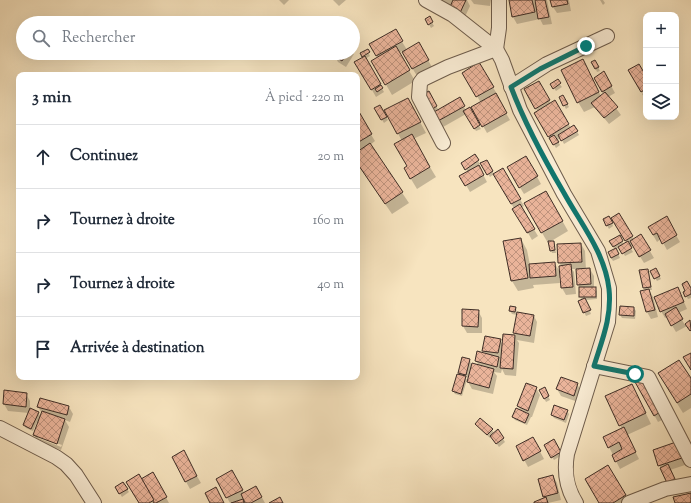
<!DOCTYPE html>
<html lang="fr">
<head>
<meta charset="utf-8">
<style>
	:root { --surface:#fff; --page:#f2f2f3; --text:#1f2937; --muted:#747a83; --line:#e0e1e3 }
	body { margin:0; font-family:"Sorts Mill Goudy",serif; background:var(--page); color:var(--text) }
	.controls { position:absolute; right:12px; top:12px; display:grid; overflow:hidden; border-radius:8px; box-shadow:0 4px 16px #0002 }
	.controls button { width:36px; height:36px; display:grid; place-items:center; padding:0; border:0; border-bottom:1px solid var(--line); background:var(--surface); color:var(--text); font:20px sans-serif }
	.stop { position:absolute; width:12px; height:12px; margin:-9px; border:3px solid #0f766e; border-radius:50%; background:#fff }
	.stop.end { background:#0f766e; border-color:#fff; box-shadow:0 1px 4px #0008 }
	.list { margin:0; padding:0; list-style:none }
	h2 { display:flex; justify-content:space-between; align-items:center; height:52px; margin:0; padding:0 16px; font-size:17px }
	h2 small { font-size:13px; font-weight:400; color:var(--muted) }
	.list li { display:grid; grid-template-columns:26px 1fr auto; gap:12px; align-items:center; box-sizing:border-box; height:64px; padding:0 16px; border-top:1px solid var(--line) }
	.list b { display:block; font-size:15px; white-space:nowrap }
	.list em { font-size:13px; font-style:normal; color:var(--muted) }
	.icon { flex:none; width:22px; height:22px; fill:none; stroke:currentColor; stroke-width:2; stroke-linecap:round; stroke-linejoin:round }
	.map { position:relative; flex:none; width:691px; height:503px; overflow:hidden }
	.search { position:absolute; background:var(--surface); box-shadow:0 4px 16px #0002; left:16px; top:16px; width:344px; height:44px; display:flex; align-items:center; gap:10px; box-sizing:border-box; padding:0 14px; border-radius:22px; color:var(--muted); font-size:15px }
	.panel { position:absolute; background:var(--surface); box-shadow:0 4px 16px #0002; left:16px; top:72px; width:344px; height:308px; border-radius:8px }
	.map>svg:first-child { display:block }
</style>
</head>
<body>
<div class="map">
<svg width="691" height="503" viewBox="0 0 691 503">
	<defs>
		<pattern id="building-cross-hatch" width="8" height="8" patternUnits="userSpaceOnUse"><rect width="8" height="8" fill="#eab49a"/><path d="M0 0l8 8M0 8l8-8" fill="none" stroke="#bf937d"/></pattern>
	</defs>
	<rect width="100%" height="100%" fill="#f7e4bf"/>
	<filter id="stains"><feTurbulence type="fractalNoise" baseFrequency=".005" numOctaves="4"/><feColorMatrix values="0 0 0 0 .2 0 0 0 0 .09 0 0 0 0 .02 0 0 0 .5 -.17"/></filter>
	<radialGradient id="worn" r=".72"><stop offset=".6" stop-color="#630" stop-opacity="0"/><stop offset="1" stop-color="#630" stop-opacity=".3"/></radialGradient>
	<g fill="#0003" fill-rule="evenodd">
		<polygon points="279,0 289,0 284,5"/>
		<polygon points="333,0 346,0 339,6"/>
		<polygon points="439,0 467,0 470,6 463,21"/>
		<polygon points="471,0 491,0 490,6 474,4"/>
		<polygon points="510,0 534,0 536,5 536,0 547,0 552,24 543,25 540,19 517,24 513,17"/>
		<polygon points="551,0 569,0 571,11 557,13 553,7"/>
		<polygon points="600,0 603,0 605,3 603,5"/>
		<polygon points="429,17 434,26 431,28 426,19"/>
		<polygon points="395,30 407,50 418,43 432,67 417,76 402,51 399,53 415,81 392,95 373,62 378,58 370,44"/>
		<polygon points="367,50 370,56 365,59 384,92 376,97 356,62 364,57 362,54"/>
		<polygon points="353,52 354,54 346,67 338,62 334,55 335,53"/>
		<polygon points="595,61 600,71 597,72 593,63"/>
		<polygon points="479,64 497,94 495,95 510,120 487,133 473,108 481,103 464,73"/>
		<polygon points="588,71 601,96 604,94 595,78 604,73 615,93 608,97 621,115 609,124 595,107 584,112 578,102"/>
		<polygon points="630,71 646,78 646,101 642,94 643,93"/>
		<polygon points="557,81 562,87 556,91 552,85"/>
		<polygon points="539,82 551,104 555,102 571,128 574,126 579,135 564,144 561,138 557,140 560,145 556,148 535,114 538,112 525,90"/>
		<polygon points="428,92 439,111 460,99 466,111 469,109 481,129 476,131 466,114 443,127 434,112 433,113"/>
		<polygon points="563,96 569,107 566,109 560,98"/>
		<polygon points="379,106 388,120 384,123 375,109"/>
		<polygon points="413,109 426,133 413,139 436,177 417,189 405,169 409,166 402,141 386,111"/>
		<polygon points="357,112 375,141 370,145 409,203 392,214 357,163"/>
		<polygon points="475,155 480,164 478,165 487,182 470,192 461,176 468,172 462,163"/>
		<polygon points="526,157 541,184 524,194 508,168"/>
		<polygon points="486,161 494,174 490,177 482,164"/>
		<polygon points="503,170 524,206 521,208 538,236 532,240 495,175"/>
		<polygon points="546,192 568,231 548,243 525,204"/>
		<polygon points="619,214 634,240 641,236 654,258 644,263 633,245 630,247 633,252 625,256 620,247 616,249 620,258 613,261 611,258 615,249 611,242 619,236 624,245 627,243 612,218"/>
		<polygon points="666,218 680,242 667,250 661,239 657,242 649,228"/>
		<polygon points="604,220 611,221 613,226 609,229"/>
		<polygon points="521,239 527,250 530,265 554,263 561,273 561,266 559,262 581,244 585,251 586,270 590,269 594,276 594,288 597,291 597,299 585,300 591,314 586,316 579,301 582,300 580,297 580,288 578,285 577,269 572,269 574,272 576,294 566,295 562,288 561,278 559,278 560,283 533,285 534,288 518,291 512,281"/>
		<polygon points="554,242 556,253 552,253 551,250"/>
		<polygon points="656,269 661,279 657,281 651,271"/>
		<polygon points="647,270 649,273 652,290 649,290 653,297 658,317 651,319 647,312 642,292 645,291 644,288"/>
		<polygon points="691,290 691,298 688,299 684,292"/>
		<polygon points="681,295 687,309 678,313 685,325 690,322 691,332 687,326 676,332 667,317 665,318 661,311"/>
		<polygon points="510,307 516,308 517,313 534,316 537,322 534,343 517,340 519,343 516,376 505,375 502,369 501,373 494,372 497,376 493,394 472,389 468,382 469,378 465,377 467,380 462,396 455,394 453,391 461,376 459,372 470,360 471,364 479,366 476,361 486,354 483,351 500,340 503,345 504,335 516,336 514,333 517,315 512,314 510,311"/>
		<polygon points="634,308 636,311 635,319 622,318 620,315"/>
		<polygon points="478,311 482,318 482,333 467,333 463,326"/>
		<polygon points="691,380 691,408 683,413 665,384"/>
		<polygon points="636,382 666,418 658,422"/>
		<polygon points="577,384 581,391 578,402 561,396 557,389"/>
		<polygon points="536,388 540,395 532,417 531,417 527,425 515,420 513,417 521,411 518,406"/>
		<polygon points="544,388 550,400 546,402 540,390"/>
		<path d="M5 391 26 394 30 401V409L38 413 41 417 42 413 38 407H69L73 414 70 422 65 420 69 427 61 450 38 442 34 435 39 423 37 422 33 431 26 428 24 425 29 413 8 411 4 404ZM38 436 62 445 61 447 38 438Z"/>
		<polygon points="637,395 651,424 627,435 639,459 620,469 609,447 622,429 607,397"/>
		<polygon points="567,411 569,414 566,423 554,418 552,415"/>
		<polygon points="480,419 492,430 494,433 498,431 505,442 499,447 491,436 490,438 478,427 476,424"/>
		<polygon points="533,438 544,459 528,467 517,446"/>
		<polygon points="554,441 562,455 554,460 545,446"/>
		<polygon points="679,442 688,464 670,470 676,483 670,485 659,465"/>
		<polygon points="173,458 187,459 201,483 190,489"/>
		<polygon points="607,467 629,503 600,503"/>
		<polygon points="153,473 169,503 140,503 141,480"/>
		<polygon points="553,476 557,483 561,500 548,503 535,503 545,498 543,496"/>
		<polygon points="236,478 244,493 260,494 265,503 246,503 244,498 242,499 244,503 230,503 217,479"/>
		<polygon points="123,483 129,492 122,497 116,487"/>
	</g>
	<g fill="url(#building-cross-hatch)" stroke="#3f2e26">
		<polygon points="453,0 466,0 459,15 449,9"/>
		<polygon points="509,0 532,0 535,12 512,17"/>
		<polygon points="535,0 545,0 549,17 538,19"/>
		<polygon points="550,0 567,0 568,4 552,7"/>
		<polygon points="430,16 433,22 428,25 425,19"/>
		<polygon points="396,29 403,41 376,56 369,44"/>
		<polygon points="419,42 429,60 412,69 402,52"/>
		<polygon points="396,46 410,70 385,85 371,61"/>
		<polygon points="368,49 370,52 362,57 360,53"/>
		<polygon points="334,53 347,53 342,61 333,55"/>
		<polygon points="365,56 381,84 371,90 354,62"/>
		<polygon points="583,59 599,92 577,103 561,70"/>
		<polygon points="595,60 599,67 595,69 591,62"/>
		<polygon points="479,62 494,87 476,97 462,73"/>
		<polygon points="639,64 646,76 646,89 641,92 628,70"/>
		<polygon points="604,71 612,86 602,92 594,78"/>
		<polygon points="558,79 561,83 553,89 550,84"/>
		<polygon points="539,81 550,100 535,109 524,89"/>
		<polygon points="381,85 383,88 377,92 375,89"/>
		<polygon points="429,91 437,106 431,110 422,94"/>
		<polygon points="605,92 618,107 604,118 591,103"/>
		<polygon points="496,93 507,113 482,127 471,107"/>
		<polygon points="563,95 568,104 563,106 559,97"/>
		<polygon points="460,97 465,106 438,121 434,112"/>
		<polygon points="408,98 421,122 397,134 384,110"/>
		<polygon points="555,100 569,124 548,137 534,113"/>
		<polygon points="380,105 387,117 381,120 374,108"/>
		<polygon points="470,107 480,125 474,129 463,111"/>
		<polygon points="358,110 372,134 357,143 357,111"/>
		<polygon points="574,125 578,131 561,141 558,135"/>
		<polygon points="412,134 430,167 410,179 404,168 407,166 394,144"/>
		<polygon points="554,135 559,142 553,145 549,138"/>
		<polygon points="370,143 403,192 385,204 357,163 357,152"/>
		<polygon points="475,154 479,160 465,170 461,163"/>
		<polygon points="526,156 538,176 519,188 507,167"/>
		<polygon points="487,160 493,171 487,175 480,163"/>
		<polygon points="479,165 484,175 465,186 459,176"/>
		<polygon points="503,168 521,199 511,204 493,174"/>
		<polygon points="546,191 563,221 541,233 524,203"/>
		<polygon points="520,204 535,229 527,233 512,209"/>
		<polygon points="619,213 633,236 625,241 611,218"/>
		<polygon points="609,216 613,223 606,226 603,219"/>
		<polygon points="667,216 677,235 662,244 657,233 653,235 648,227"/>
		<polygon points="641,234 651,250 639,257 630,241"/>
		<polygon points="620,235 623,241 613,247 609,241"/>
		<polygon points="521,238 528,278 511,281 503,241"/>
		<polygon points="548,241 554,241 555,250 550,251"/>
		<polygon points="628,241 632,248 622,254 618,247"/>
		<polygon points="581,243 582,262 558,263 557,244"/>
		<polygon points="616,248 619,254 611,258 608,252"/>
		<polygon points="555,262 556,276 530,278 529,264"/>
		<polygon points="571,264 573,287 561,288 559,266"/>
		<polygon points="590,268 591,284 577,285 576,269"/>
		<polygon points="656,268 660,276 654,279 650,271"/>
		<polygon points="648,269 651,287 643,288 639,270"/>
		<polygon points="687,281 691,288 691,294 685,297 683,292 685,291 682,284"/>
		<rect x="579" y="287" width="17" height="10"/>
		<polygon points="678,287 684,302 660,312 654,297"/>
		<polygon points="649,289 655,310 646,312 640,291"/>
		<polygon points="585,298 591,310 583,313 578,301"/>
		<polygon points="510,306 516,307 515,312 509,311"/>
		<polygon points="620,306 634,307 634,316 619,315"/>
		<polygon points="676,307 683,319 671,326 665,314"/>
		<polygon points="462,309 479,310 478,327 462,326"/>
		<polygon points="517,312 534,315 530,336 513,333"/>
		<polygon points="690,320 691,330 690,331 685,324"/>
		<polygon points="503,334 515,335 513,369 500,368"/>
		<polygon points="485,336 501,339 498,353 482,351"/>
		<polygon points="477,351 499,357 497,367 475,361"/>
		<polygon points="691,353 691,370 683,357"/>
		<polygon points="462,357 470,359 466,375 458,373"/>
		<polygon points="679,360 691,378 691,394 677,403 658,373"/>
		<polygon points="472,363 494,369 489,388 467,382"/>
		<polygon points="457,374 466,376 461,394 452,391"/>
		<polygon points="561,377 578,383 574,396 556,389"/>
		<polygon points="645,377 663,410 654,416 635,382"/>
		<polygon points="526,383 537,387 528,411 517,406"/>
		<polygon points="632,384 646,413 619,426 605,396"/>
		<polygon points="545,387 549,396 544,399 539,390"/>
		<polygon points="4,390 27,393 26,407 3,404"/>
		<polygon points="40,398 69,406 67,415 37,407"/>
		<polygon points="554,405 568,410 564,420 551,415"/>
		<polygon points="30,408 39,412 31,429 23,425"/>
		<polygon points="516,408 529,414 525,423 512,417"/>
		<polygon points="42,411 65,419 57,444 33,435"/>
		<polygon points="480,418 493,429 487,435 475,424"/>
		<polygon points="624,427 636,452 615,462 612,455 622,449 619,442 608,448 603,437"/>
		<polygon points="498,429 504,438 496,444 490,436"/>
		<polygon points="533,437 541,451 523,461 516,446"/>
		<polygon points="554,439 561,452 551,458 544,445"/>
		<polygon points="679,441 685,457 658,466 653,450"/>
		<polygon points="184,450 197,476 185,482 172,457"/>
		<polygon points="668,464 675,479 667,483 660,468"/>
		<polygon points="608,465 626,495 613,503 599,503 585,479"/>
		<polygon points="232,470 243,490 226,498 216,479"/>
		<polygon points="153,472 167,497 156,503 154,503 141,479"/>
		<polygon points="139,474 154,500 149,503 139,503 126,482"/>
		<polygon points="553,475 558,493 543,497 538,479"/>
		<polygon points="123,482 128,489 119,494 115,487"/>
		<polygon points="256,486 262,497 251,503 245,503 241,494"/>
		<polygon points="216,487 224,503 210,503 205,493"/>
		<polygon points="691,493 691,503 675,503 673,497"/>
		<polygon points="280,497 283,503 269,503"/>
		<polygon points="546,497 548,503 534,503 534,502"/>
		<polygon points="243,499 244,503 231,503"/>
	</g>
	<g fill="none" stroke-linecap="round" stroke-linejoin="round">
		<defs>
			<g id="minor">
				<path d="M426 0 453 15 496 49 502 60 520 110 564 194 598 251 609 288V306L608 322 567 454C564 472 566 487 576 503"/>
				<polyline points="511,87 547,64 607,36"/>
				<polyline points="443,143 419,97 420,83 423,79 448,67 496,49 499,28 499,0"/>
				<polyline points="594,366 648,377 691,460"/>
				<polyline points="0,428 56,457 66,464 76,475 94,503"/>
				<polyline points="629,503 665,489 691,484"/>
			</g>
		</defs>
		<use href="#minor" stroke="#6d5c4c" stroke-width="16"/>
		<use href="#minor" stroke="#faedd5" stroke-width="14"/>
	</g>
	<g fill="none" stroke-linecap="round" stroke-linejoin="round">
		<path stroke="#0f766e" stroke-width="5" d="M586 46 540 69 511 87C525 124 544 159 564 193 581 224 605 253 609 289 612 317 602 340 594 366L635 374"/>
	</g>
	<rect width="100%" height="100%" filter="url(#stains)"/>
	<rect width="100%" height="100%" fill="url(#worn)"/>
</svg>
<div class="controls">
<button>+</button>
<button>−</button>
<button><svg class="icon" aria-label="layers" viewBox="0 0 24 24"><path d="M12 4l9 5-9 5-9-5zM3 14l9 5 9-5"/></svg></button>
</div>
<div class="stop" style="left:635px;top:374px"></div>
<div class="stop end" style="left:586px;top:46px"></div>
<div class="search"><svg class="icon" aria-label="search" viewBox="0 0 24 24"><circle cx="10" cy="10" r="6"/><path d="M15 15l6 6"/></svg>Rechercher</div>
<section class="panel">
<h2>3 min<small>À pied · 220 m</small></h2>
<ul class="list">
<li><svg class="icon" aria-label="ahead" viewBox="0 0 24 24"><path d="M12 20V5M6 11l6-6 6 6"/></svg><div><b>Continuez</b></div><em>20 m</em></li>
<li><svg class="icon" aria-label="right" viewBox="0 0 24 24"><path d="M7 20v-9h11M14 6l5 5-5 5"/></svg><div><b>Tournez à droite</b></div><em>160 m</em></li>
<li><svg class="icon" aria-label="right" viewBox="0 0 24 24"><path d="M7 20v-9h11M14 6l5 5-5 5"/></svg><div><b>Tournez à droite</b></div><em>40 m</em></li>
<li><svg class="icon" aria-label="arrive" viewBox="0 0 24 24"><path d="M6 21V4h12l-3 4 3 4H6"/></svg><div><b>Arrivée à destination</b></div></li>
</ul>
</section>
</div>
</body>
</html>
